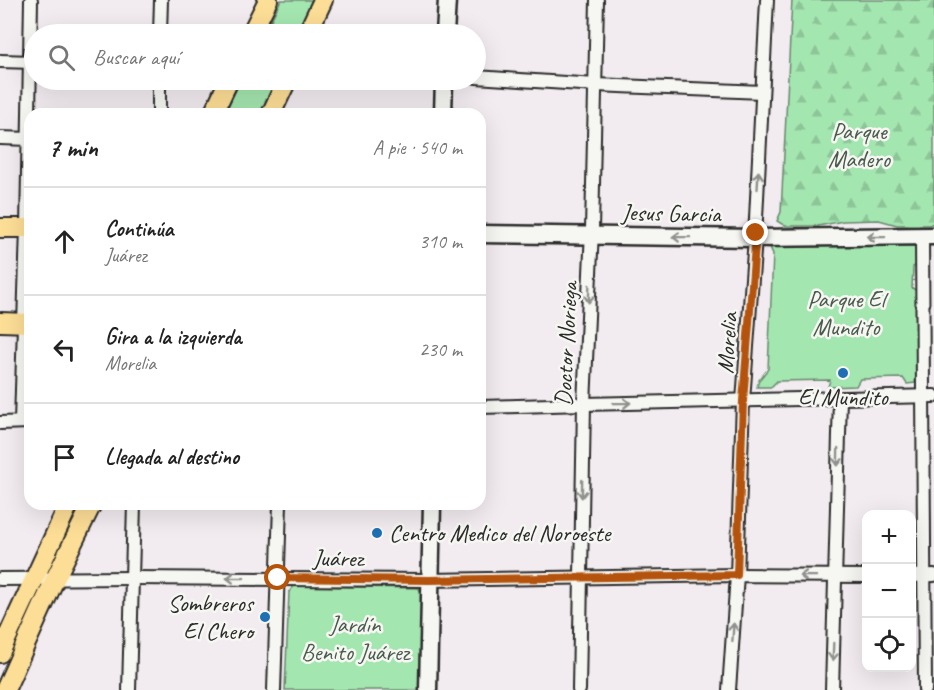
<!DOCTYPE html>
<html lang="es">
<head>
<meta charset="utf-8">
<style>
	:root { --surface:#fff; --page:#f6f6f6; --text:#222; --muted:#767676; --line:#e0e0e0 }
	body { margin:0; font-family:Caveat,sans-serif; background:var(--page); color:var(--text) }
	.controls { position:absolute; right:18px; bottom:18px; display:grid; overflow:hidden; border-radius:12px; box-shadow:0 6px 24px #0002 }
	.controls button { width:54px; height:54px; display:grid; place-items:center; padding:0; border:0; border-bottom:2px solid var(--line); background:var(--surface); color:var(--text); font:30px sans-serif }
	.stop { position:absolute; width:18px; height:18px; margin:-14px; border:4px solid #b45309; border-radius:50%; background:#fff }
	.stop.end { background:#b45309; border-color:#fff; box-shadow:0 2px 6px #0008 }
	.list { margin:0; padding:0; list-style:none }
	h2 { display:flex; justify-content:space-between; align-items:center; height:78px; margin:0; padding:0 24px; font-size:26px }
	h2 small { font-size:20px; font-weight:400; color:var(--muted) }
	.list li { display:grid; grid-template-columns:39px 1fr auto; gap:18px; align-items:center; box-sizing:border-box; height:108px; padding:0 24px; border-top:2px solid var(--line) }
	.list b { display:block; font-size:22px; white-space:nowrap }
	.list p { margin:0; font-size:20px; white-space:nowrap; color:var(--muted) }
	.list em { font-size:20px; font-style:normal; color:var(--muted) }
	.icon { flex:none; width:33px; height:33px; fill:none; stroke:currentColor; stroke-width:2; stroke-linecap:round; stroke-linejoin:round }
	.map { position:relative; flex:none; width:934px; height:690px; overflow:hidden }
	.search { position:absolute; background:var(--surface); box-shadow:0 6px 24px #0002; left:24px; top:24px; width:462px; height:66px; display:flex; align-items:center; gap:15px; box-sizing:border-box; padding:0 21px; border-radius:33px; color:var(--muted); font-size:22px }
	.panel { position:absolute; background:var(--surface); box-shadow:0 6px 24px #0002; left:24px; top:108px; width:462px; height:402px; border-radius:18px }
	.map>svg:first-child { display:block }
</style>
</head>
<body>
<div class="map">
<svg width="934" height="690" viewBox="0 0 934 690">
	<defs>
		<pattern id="forest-firs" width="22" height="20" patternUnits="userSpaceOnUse" patternTransform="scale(1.5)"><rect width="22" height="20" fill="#a4e6b0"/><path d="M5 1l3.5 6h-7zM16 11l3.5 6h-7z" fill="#8dc598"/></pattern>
	</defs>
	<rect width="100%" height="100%" fill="#f2ebf0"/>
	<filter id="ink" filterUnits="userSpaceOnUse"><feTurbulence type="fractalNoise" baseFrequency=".0167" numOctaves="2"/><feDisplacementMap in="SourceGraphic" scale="12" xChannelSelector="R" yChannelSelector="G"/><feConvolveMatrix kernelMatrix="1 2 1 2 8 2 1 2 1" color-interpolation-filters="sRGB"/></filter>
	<g filter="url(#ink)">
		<g fill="#a4e6b0" stroke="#68886e" stroke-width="1.5">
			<polygon points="281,0 316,0 300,34 264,34"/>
			<polygon points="241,80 279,80 263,114 224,114"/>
			<polygon points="769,245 918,246 918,264 913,267 912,288 919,292 918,360 915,383 907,384 903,378 860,379 856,386 828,387 830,380 777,381 771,387 757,387 759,380 768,369 773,254"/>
			<polygon points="294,586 418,588 425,595 424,690 285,690 289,592"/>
		</g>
		<polygon fill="url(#forest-firs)" stroke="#68886e" stroke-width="1.5" points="792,0 934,0 934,223 929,225 897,225 879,220 843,221 818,226 785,226 777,221 781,212"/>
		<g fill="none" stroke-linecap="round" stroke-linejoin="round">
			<defs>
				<g id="street">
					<polyline points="160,34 161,0"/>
					<polyline points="0,61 34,62"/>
					<polyline points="476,77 596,85 762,92"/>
					<polyline points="159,80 159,114"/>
					<polyline points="0,138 30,139"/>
					<polyline points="922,237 925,690"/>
					<polyline points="480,407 584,404 934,396"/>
					<polyline points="21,422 27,228 31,0"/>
					<polyline points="0,423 30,422"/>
					<polyline points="912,576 934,575"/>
					<polyline points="0,579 132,578 429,580 737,575 866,576"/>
					<polyline points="129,690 134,504"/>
					<polyline points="274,690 280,504"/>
					<polyline points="579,690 584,404 592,230 597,0"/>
					<polyline points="729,690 737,575 743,401 755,238 767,0"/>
					<polyline points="832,690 840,398"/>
				</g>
				<g id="secondary">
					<polyline points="445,34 447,0"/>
					<polyline points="443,114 444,80"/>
					<polyline points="480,234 755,238 934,236"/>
					<polyline points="428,690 432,504"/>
				</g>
				<g id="primary">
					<polyline points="251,34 268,0"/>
					<polyline points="307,34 323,0"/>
					<polyline points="213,114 229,80"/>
					<polyline points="271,114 287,80"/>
					<polyline points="0,228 30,228"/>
					<polyline points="0,322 30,323"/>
					<polyline points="0,653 69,504"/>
					<polyline points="5,690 55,579 92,504"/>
				</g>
			</defs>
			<use href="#street" stroke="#2b2b2b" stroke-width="16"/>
			<use href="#secondary" stroke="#2b2b2b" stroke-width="21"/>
			<use href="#primary" stroke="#2b2b2b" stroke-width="22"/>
			<use href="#street" stroke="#f6f6f2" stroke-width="12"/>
			<use href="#secondary" stroke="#f6f6f2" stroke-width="16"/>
			<use href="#primary" stroke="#fdde96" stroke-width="18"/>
		</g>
		<defs><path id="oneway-shaft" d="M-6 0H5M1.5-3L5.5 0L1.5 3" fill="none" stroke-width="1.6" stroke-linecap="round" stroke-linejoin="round" transform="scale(1.5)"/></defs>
		<g stroke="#90908e">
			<use href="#oneway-shaft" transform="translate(758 180) rotate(-87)"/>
			<use href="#oneway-shaft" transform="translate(681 237) rotate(-179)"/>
			<use href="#oneway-shaft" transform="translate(876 237) rotate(180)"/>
			<use href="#oneway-shaft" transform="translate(589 294) rotate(92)"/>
			<use href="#oneway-shaft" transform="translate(622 403) rotate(-1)"/>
			<use href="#oneway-shaft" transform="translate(838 457) rotate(91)"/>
			<use href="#oneway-shaft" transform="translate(582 489) rotate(91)"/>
			<use href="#oneway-shaft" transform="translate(808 576) rotate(-179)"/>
			<use href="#oneway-shaft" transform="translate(235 578) rotate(-180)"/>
			<use href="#oneway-shaft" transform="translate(733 632) rotate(-86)"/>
			<use href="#oneway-shaft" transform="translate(833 652) rotate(92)"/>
		</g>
	</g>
	<g fill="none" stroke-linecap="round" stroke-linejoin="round" filter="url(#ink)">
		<polyline stroke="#b45309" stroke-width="8" points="278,578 429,580 737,575 743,401 756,233"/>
	</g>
	<g fill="#1f6fb2" stroke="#f6f6f2" stroke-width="2">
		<circle cx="843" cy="373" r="6"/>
		<circle cx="377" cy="533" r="6"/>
		<circle cx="265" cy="617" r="6"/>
	</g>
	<g text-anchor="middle" stroke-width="5" stroke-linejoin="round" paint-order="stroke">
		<g font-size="24" fill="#495a4c" stroke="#f6f6f2">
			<text x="859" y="139">Parque<tspan x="859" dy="28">Madero</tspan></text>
			<text x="846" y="307">Parque El<tspan x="846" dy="28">Mundito</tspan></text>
			<text x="355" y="632">Jardín<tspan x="355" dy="28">Benito Juárez</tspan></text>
		</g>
		<g font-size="24" fill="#2b2b2b" stroke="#f6f6f2">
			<text transform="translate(671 213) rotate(1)" y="8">Jesus Garcia</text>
			<text transform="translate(727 343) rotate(-86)" y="8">Morelia</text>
			<text transform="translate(566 344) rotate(-87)" y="8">Doctor Noriega</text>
			<text transform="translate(338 558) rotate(1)" y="8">Juárez</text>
		</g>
		<g font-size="24" fill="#2b2b2b" stroke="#f6f6f2">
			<text x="843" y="405">El Mundito</text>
			<text x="389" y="541" text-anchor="start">Centro Medico del Noroeste</text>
			<text x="253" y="611" text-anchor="end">Sombreros<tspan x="253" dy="28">El Chero</tspan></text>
		</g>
	</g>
</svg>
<div class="controls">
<button>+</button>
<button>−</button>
<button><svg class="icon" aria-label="locate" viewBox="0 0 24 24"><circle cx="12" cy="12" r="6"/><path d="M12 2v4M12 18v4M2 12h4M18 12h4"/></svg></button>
</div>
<div class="stop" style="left:278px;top:578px"></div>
<div class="stop end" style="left:756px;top:233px"></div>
<div class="search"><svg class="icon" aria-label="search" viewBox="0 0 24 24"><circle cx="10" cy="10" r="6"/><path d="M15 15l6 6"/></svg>Buscar aquí</div>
<section class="panel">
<h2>7 min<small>A pie · 540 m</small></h2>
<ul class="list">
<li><svg class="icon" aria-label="ahead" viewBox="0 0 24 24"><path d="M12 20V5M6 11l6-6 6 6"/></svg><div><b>Continúa</b><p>Juárez</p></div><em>310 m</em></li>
<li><svg class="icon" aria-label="left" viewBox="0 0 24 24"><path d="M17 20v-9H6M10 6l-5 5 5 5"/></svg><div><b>Gira a la izquierda</b><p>Morelia</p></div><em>230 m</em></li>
<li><svg class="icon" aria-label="arrive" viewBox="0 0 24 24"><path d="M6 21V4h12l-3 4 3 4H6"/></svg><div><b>Llegada al destino</b></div></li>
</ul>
</section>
</div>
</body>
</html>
